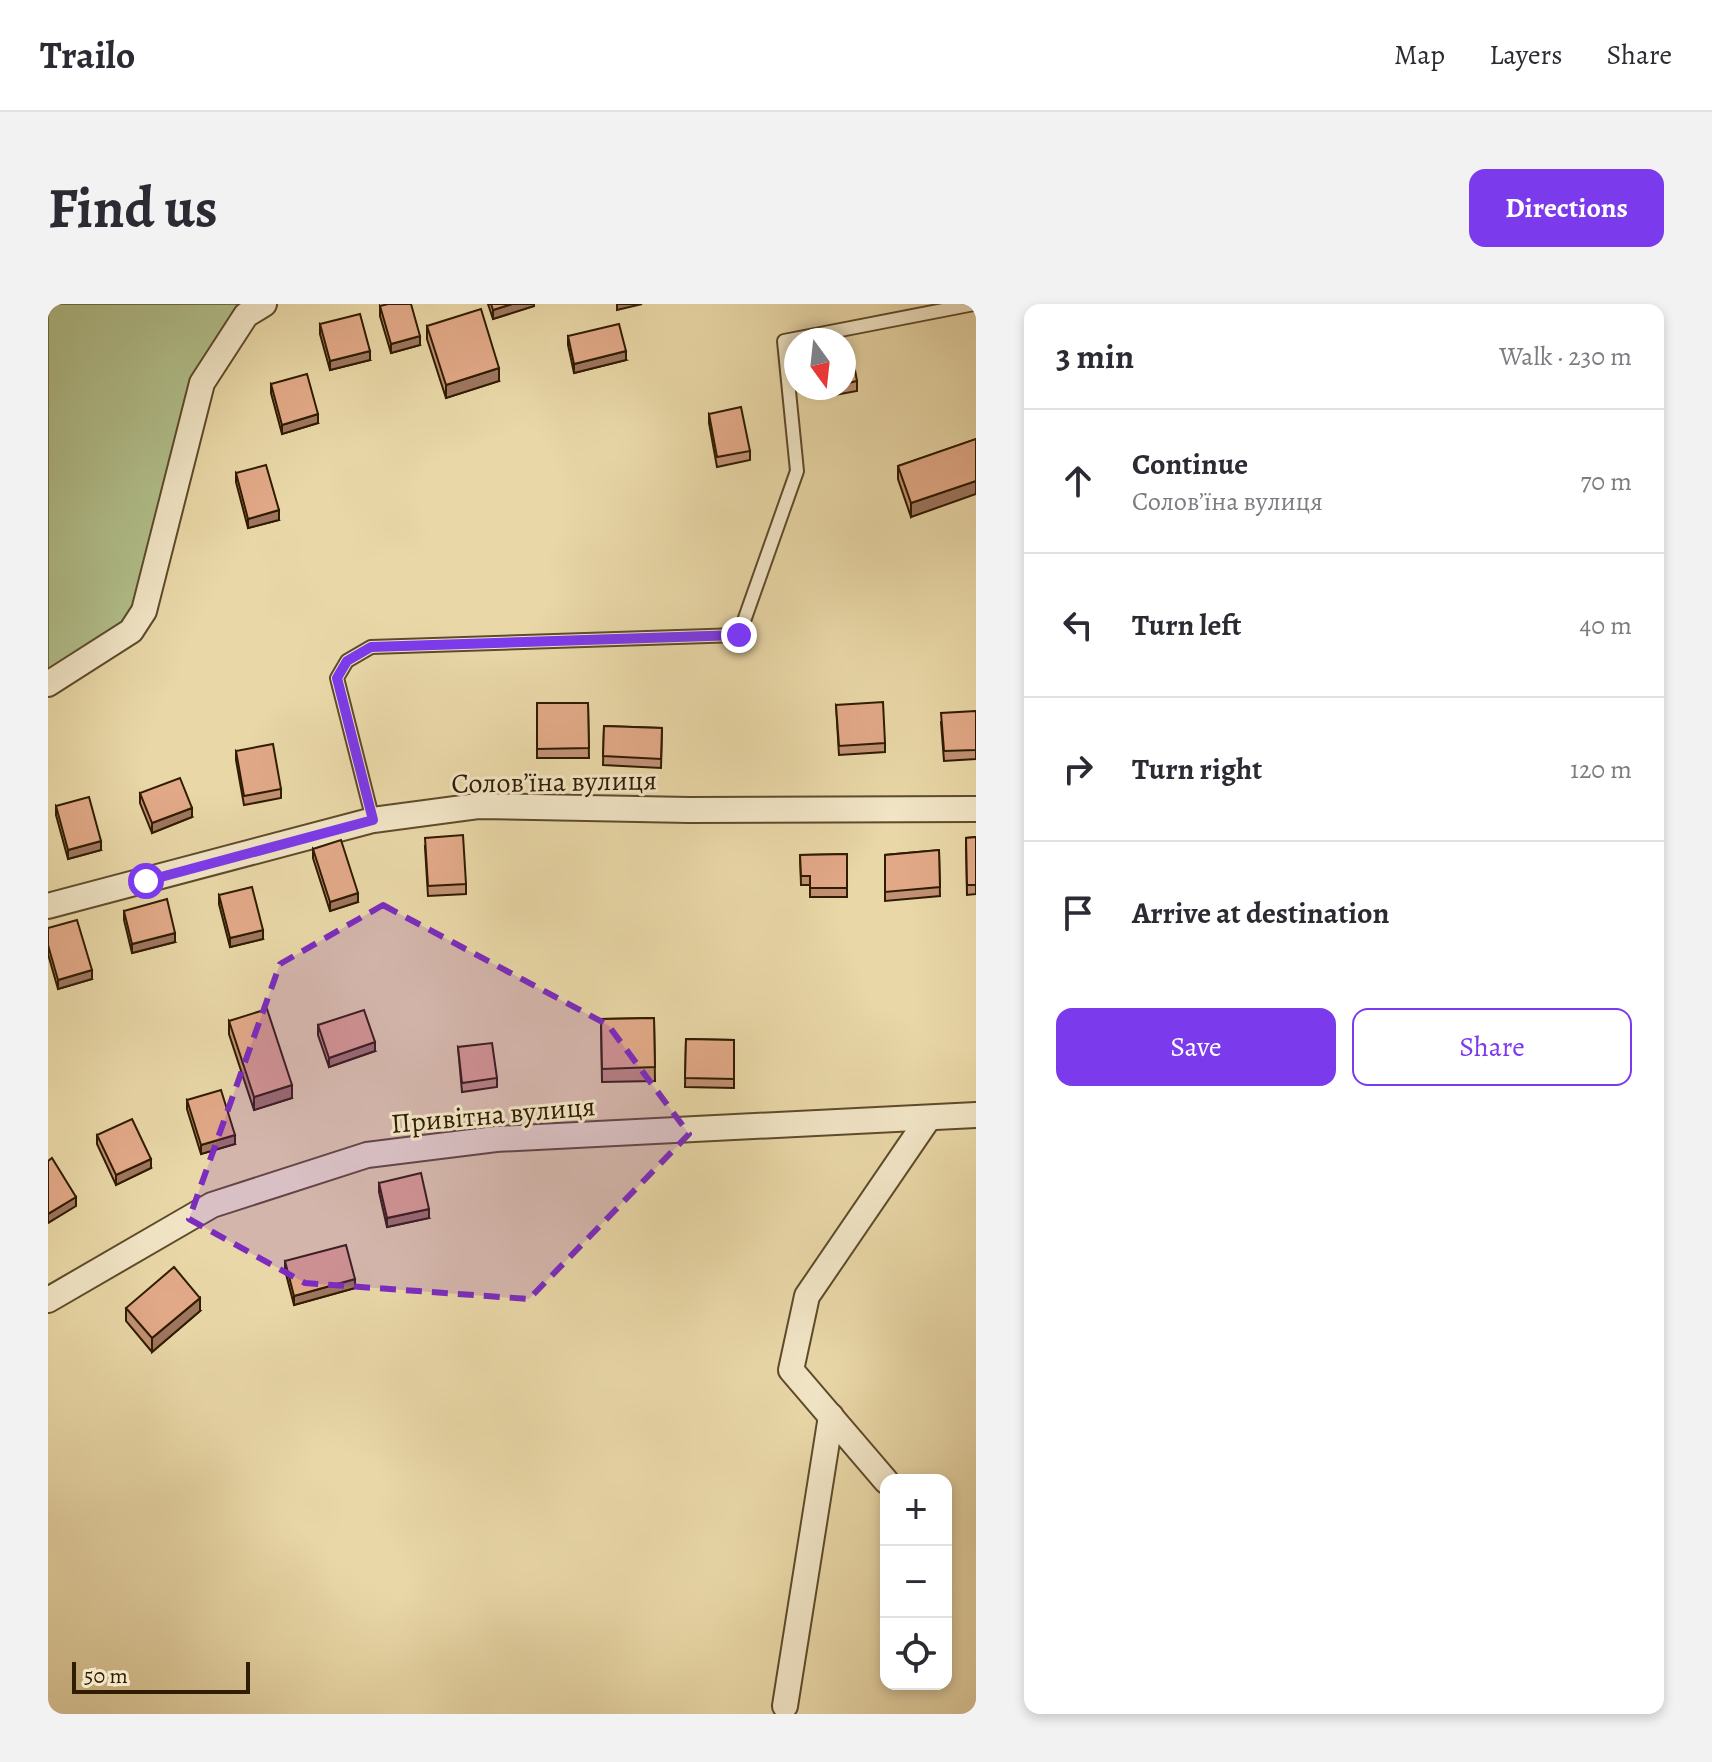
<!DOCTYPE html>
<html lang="en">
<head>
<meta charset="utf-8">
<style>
	:root { --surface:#fff; --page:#f2f2f3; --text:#2b2b33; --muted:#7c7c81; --line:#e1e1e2; --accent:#7c3aed }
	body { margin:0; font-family:Alegreya,serif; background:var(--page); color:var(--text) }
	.controls { position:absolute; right:24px; bottom:24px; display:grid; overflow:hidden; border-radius:16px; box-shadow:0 4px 12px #0003 }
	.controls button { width:72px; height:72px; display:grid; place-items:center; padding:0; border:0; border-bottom:2px solid var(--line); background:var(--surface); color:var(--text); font:40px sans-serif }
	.compass { position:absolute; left:736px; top:24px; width:72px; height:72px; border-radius:50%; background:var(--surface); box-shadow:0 4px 12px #0003; rotate:165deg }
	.scale { position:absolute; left:24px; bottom:20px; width:178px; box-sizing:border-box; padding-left:8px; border:4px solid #301c00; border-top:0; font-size:22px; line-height:28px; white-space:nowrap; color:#301c00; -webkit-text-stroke:6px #f1e5c6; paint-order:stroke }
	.stop { position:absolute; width:24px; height:24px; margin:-18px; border:6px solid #7c3aed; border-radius:50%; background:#fff }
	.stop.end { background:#7c3aed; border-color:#fff; box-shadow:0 2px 8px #0008 }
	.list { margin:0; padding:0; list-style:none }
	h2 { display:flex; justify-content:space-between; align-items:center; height:104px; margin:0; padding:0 32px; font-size:34px }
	h2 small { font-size:26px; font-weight:400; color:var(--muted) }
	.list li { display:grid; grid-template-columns:52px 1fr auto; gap:24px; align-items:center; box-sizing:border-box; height:144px; padding:0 32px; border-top:2px solid var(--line) }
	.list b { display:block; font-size:30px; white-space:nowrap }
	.list p { margin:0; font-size:26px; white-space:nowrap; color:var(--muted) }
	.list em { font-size:26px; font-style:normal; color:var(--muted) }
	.actions { display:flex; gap:16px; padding:24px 32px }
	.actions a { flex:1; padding:18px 0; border:2px solid var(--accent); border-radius:16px; text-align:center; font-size:28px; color:var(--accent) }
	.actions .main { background:var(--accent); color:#fff }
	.icon { flex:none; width:44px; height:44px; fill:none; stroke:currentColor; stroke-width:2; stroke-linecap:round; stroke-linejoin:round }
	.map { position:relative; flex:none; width:928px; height:1410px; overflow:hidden; border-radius:16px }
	header { display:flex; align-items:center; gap:48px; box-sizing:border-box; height:112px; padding:0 40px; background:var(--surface); border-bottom:2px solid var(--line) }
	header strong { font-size:38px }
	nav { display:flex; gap:44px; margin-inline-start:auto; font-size:28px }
	.intro { display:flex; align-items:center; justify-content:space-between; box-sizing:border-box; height:192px; padding:0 48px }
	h1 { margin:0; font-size:56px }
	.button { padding:20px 36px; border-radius:16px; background:var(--accent); color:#fff; font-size:28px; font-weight:700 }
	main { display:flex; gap:48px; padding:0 48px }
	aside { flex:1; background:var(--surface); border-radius:16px; box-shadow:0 4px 12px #0003 }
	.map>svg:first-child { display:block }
</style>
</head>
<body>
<header>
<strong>Trailo</strong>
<nav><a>Map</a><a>Layers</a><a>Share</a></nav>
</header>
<div class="intro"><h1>Find us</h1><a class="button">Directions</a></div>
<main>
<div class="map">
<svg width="928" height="1410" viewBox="0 0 928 1410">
	<rect width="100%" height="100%" fill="#e9d7a7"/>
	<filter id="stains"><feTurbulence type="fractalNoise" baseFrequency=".0025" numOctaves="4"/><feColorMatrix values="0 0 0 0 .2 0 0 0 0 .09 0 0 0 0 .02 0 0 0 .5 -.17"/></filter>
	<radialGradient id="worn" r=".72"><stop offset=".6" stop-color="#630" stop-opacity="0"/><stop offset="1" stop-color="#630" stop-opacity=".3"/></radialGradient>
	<polygon fill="#b1bf8b" stroke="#706e46" stroke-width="2" points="0,0 195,0 86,303 75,319 0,367"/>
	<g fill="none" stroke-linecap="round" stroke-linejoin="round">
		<defs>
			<polyline id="service" points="325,516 289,374 299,357 323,343 691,331 749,167 736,37 926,0"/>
			<g id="minor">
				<polyline points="0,380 83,327 96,307 154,79 198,11 216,0"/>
				<polyline points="0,602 325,516 430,502 641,506 928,505"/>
				<polyline points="0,996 164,901 319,851 448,835 928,811"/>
				<polyline points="838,1177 743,1066 759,992 880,815"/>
				<polyline points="737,1402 783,1112"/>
			</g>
		</defs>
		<use href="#service" stroke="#5e4b2a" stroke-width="16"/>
		<use href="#minor" stroke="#5e4b2a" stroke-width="28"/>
		<use href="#service" stroke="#f1e5c6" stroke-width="12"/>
		<use href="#minor" stroke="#f1e5c6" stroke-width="24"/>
	</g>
	<g fill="#c29175" stroke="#301c00" stroke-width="2">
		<polygon points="440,0 486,0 486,2 445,15"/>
		<polygon points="332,2 372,41 343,49 332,12"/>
		<polygon points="272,20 322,56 282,66 272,30"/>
		<polygon points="379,22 451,77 398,94 379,35"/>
		<polygon points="520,32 578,56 526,69 520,41"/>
		<polygon points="796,45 809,77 809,87 770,94 769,84 796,84"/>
		<polygon points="223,80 270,119 234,130 223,89"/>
		<polygon points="661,110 702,147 702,156 669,163 661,119"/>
		<polygon points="928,135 863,213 850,175 850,162"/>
		<polygon points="188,169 231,216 200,224 188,178"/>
		<polygon points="489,399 540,399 541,454 489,454"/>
		<polygon points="788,401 837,439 837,448 791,451"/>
		<polygon points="928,407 928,455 896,457 893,418"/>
		<polygon points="556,422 614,424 613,464 555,461"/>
		<polygon points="188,447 233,485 233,494 196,501 188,456"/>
		<polygon points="92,489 144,513 104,529 92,499"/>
		<polygon points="8,502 53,546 20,555 8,511"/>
		<polygon points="928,533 928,590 919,591 918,534"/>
		<polygon points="377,543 418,580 418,590 380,592"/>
		<polygon points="265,545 310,598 282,607 265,554"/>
		<polygon points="891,546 892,592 837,597 837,551"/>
		<polygon points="799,550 799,593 762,593 762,581 753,581 752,551"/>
		<polygon points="171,591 215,635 182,643 171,600"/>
		<polygon points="76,607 127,638 84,649 76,616"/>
		<polygon points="0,624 44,675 10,685 0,650"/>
		<polygon points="606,714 607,777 554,778 553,715"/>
		<polygon points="181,717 244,794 206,806 181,730"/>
		<polygon points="270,721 327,747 281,763 270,731"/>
		<polygon points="638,735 686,736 686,784 637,783"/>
		<polygon points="410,743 449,774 449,783 414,788"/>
		<polygon points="139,796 187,840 153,850 139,805"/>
		<polygon points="49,831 103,864 68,881 49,840"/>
		<polygon points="331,879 381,914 339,923 331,888"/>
		<polygon points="237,957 307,984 246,1001 237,966"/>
		<polygon points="78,1004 152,1007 104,1048 78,1017"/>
	</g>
	<g fill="#9e765f" stroke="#301c00" stroke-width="2">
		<polygon points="464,0 486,0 486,2 445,15 445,6"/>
		<polygon points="569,0 594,0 569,6"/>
		<polygon points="372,32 372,41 343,49 343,40"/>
		<polygon points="322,47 322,56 282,66 282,57"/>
		<polygon points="578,47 578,56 526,69 526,60"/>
		<polygon points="451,64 451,77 398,94 398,81"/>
		<polygon points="270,110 270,119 234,130 234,121"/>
		<polygon points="928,177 928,190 863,213 863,199"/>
		<polygon points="231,206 231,216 200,224 200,215"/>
		<polygon points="144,504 144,513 104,529 104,519"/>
		<polygon points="53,537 53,546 20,555 20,546"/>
		<polygon points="310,589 310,598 282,607 282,598"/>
		<polygon points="215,626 215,635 182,643 182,634"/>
		<polygon points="127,629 127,638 84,649 84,640"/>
		<polygon points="44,666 44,675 10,685 10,676"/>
		<polygon points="327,738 327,747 281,763 281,754"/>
		<polygon points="244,781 244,794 206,806 206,793"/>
		<polygon points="187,831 187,840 153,850 153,841"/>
		<polygon points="103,855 103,864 68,881 68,871"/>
		<polygon points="28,893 28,902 0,919 0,910"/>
		<polygon points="381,905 381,914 339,923 339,914"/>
		<polygon points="307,975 307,984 246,1001 246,992"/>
		<polygon points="152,994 152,1007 104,1048 104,1034"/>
	</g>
	<g fill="#e2a988" stroke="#301c00" stroke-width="2">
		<polygon points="340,0 363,0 372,32 343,40 332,2"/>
		<polygon points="443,0 464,0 445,6"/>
		<polygon points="433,5 451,64 398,81 379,22"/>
		<polygon points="312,10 322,47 282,57 272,20"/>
		<polygon points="571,20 578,47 526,60 520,32"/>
		<polygon points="803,44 809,77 796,80 796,45"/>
		<polygon points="259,70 270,110 234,121 223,80"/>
		<polygon points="693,103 702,147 669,153 661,110"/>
		<polygon points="928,135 928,177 863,199 850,162"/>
		<polygon points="218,161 231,206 200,215 188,169"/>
		<polygon points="835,398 837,439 791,442 788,401"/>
		<polygon points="489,399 540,399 541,444 489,445"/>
		<polygon points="928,407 928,446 896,447 893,409"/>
		<polygon points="556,422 614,424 613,455 555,452"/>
		<polygon points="225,440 233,485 196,492 188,447"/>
		<polygon points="132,474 144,504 104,519 92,489"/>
		<polygon points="41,493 53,537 20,546 8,502"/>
		<polygon points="415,531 418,580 380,582 377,534"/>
		<polygon points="928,533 928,581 919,581 918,534"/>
		<polygon points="293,536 310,589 282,598 265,545"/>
		<polygon points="891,546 892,583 837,588 837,551"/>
		<polygon points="799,550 799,584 762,584 762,572 753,572 752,551"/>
		<polygon points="204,583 215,626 182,634 171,591"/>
		<polygon points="119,595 127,629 84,640 76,607"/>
		<polygon points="29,616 44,666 10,676 0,641 0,624"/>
		<polygon points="219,705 244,781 206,793 181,717"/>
		<polygon points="316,706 327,738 281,754 270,721"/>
		<polygon points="606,714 607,763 554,765 553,715"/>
		<polygon points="638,735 686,736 686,775 637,774"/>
		<polygon points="444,739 449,774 414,779 410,743"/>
		<polygon points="173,786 187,831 153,841 139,796"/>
		<polygon points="84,815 103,855 68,871 49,831"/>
		<polygon points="4,854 28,893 0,910 0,857"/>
		<polygon points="373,869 381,905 339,914 331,879"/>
		<polygon points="298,941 307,975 246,992 237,957"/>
		<polygon points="126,963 152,994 104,1034 78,1004"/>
	</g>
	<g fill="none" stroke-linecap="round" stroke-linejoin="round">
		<polyline stroke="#7c3aed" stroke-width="10" points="98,577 325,516 289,374 299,357 323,343 691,331"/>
	</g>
	<path fill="#7b2cbf" fill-opacity="0.2" stroke="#7b2cbf" stroke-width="6" stroke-dasharray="16 10" stroke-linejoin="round" d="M335 601 560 721 641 830 481 995 257 979 141 915 232 660Z"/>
	<g text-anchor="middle" stroke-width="6" stroke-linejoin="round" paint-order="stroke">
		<g font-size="28" fill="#301c00" stroke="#f1e5c6">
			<text transform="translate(506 477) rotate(-1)" y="10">Соловʼїна вулиця</text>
			<text transform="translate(445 810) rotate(-5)" y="10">Привітна вулиця</text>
		</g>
	</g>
	<rect width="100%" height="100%" filter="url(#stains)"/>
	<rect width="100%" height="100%" fill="url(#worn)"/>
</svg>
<div class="controls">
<button>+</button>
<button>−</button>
<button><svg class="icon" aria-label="locate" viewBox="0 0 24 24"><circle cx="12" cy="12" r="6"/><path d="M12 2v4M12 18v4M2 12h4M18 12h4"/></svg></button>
</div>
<svg class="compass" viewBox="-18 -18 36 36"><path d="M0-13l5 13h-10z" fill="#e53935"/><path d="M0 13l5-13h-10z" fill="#7c7c81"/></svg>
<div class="scale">50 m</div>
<div class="stop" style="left:98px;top:577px"></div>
<div class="stop end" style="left:691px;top:331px"></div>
</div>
<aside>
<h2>3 min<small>Walk · 230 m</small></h2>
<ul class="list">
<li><svg class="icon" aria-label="ahead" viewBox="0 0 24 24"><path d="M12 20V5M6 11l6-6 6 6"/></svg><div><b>Continue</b><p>Соловʼїна вулиця</p></div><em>70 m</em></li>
<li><svg class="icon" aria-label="left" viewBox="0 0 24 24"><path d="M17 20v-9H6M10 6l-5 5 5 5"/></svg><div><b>Turn left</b></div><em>40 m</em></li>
<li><svg class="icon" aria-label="right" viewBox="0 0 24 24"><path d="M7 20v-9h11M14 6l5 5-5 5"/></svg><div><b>Turn right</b></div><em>120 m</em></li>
<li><svg class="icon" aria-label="arrive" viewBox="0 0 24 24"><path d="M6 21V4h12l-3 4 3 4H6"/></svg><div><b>Arrive at destination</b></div></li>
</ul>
<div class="actions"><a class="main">Save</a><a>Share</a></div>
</aside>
</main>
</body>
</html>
